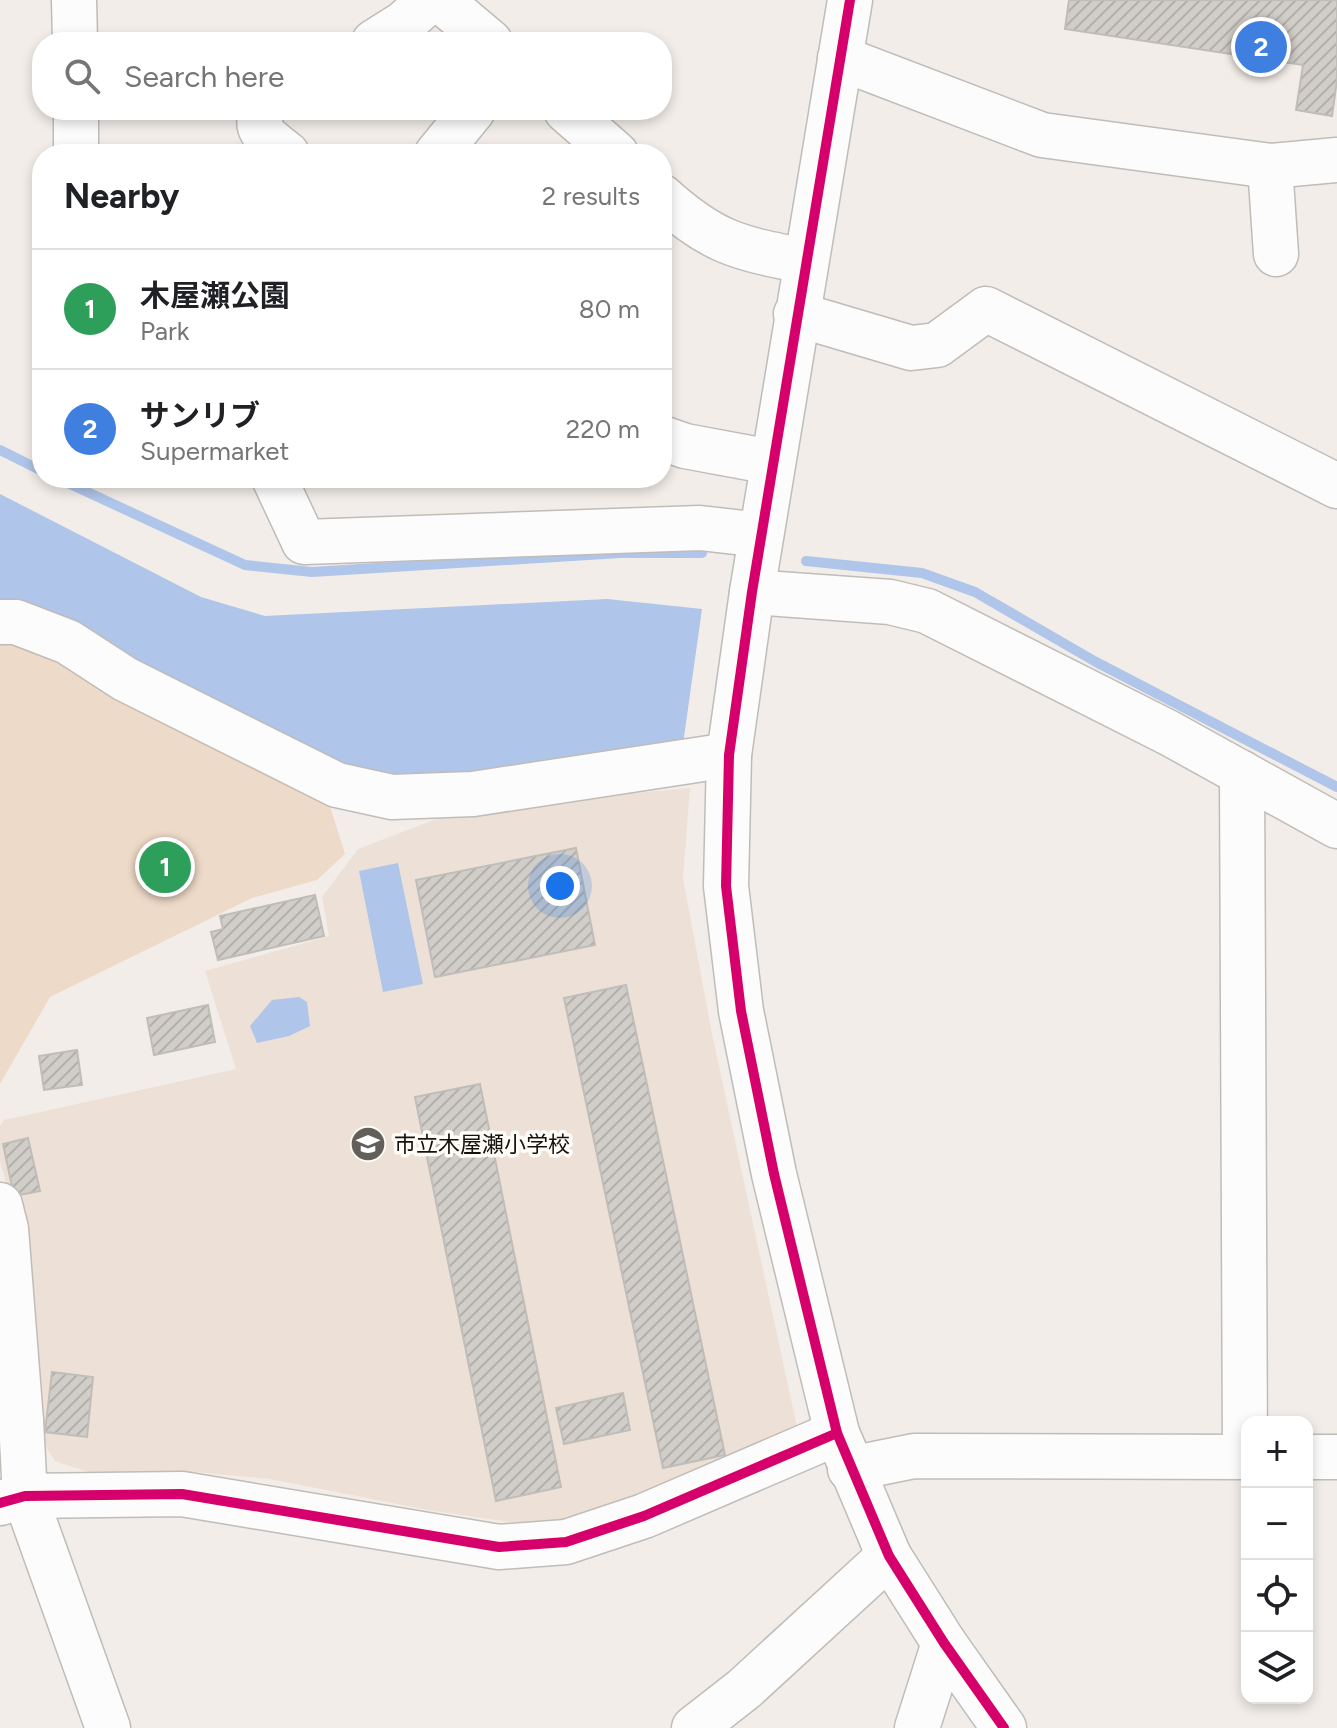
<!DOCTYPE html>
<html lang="en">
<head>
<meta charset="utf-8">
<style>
  body { margin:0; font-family:Figtree,"Noto Sans JP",sans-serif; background:#f6f6f6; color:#202124 }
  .controls { position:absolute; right:24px; bottom:24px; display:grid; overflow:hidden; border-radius:16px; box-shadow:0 4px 12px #0003 }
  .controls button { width:72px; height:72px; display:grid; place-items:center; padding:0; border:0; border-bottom:2px solid #e0e0e0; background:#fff; color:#202124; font:40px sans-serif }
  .you { position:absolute; left:560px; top:886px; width:28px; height:28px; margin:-20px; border:6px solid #fff; border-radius:50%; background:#1a73e8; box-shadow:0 0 0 12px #1a73e833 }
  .badge { display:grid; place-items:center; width:52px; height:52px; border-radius:50%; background:#2563eb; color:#fff; font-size:26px; font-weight:700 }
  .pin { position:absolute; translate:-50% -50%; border:4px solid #fff; box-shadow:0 2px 8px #0006 }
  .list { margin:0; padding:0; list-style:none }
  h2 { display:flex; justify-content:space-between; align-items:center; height:104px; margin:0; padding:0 32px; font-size:34px }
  h2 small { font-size:26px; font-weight:400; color:#757577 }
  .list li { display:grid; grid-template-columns:52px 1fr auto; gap:24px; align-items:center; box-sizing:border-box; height:120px; padding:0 32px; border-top:2px solid #e0e0e0 }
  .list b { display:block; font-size:30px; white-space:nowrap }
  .list p { margin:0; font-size:26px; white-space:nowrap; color:#757577 }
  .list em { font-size:26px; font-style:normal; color:#757577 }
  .icon { flex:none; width:44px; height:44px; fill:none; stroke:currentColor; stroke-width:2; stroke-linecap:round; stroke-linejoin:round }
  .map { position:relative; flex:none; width:1337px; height:1728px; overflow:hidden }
  .search { position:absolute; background:#fff; box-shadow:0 4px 12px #0003; left:32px; top:32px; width:640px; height:88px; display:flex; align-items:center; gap:20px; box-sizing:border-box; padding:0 28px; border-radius:32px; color:#757577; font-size:30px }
  .panel { position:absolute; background:#fff; box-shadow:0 4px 12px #0003; left:32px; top:144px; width:640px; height:344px; border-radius:32px }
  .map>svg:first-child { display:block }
  .built { fill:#ede1d7 }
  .green { fill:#eedac8 }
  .water { fill:#afc5e9 }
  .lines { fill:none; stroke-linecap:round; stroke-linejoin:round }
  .stream { stroke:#afc5e9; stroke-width:10 }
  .building { fill:url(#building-hatch); stroke:#c0bdb9; stroke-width:2 }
  .minor-casing { stroke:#c0bcb8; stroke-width:47 }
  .minor { stroke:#fdfcfc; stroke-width:44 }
  .cycleway-casing { stroke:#fffbf7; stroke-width:15 }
  .cycleway { stroke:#d6006c; stroke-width:10 }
  .labels { text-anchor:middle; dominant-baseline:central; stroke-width:7; stroke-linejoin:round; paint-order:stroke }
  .poi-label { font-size:22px; fill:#14110e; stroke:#fffbf7; text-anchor:start }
</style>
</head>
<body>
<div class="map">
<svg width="1337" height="1728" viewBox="0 0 1337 1728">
  <defs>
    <pattern id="building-hatch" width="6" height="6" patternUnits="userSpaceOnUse" patternTransform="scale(2)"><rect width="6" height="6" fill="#d1cdc9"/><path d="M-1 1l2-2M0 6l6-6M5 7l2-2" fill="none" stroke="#b3afab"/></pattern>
  </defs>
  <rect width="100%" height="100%" fill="#f2ede8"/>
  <path class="built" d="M690 788 683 878 712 1034 797 1427 646 1494 544 1527 428 1510 270 1479 196 1472 92 1473 55 1461 32 1426 19 1226 0 1162V1126L4 1120 236 1069 205 971 329 936 322 897 358 849 465 808Z"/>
  <path class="green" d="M0 638H18L327 797 345 854 317 880 252 898 50 997 0 1084Z"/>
  <g class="water">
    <path d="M0 494 201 597 265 616 607 599 702 609 683 744 411 782 368 777 0 607Z"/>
    <path d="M398 863 423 984 383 992 359 871Z"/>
    <path d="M299 997 307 1002 310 1026 289 1036 257 1043 250 1026 272 1000Z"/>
  </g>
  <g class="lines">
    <g class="stream">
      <path d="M0 450 42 471"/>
      <path d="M57 478 245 565 312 572 620 553H702"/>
      <path d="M806 561 922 573 975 592 1096 662 1337 787"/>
    </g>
  </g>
  <g class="building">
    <path d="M1069 0H1337V80L1332 116 1296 110 1303 65 1065 29Z"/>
    <path d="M576 848 595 945 435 977 416 880Z"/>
    <path d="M315 895 324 936 218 960 211 932 223 929 220 916Z"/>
    <path d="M626 985 725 1455 663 1468 564 998Z"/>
    <path d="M208 1005 215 1042 154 1055 147 1018Z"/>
    <path d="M77 1050 82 1085 44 1090 39 1056Z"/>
    <path d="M480 1084 561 1487 496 1501 415 1097Z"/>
    <path d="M28 1138 40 1191 14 1196 3 1144Z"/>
    <path d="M52 1372 93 1377 87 1437 45 1432Z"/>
    <path d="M623 1393 630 1430 564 1444 556 1408Z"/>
  </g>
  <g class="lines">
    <defs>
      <g id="minor">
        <path d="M74 0 75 42"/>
        <path d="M440 0 490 42"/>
        <path d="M850 0 752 592 729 755 726 886 741 1011 774 1174 837 1433 889 1556 944 1643 1004 1728"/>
        <path d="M374 42 404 23 430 0"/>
        <path d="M840 58 1042 135 1270 166 1337 160"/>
        <path d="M76 110V154"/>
        <path d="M263 110C251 132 272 141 287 154"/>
        <path d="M566 110 616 154"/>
        <path d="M437 154 473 110"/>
        <path d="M1270 166 1276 254"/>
        <path d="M662 197C713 243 738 248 805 261"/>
        <path d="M796 314 911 348 937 345 986 309 1337 486"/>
        <path d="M662 438 685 446 772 462"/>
        <path d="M274 478 304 542 700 528 761 535"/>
        <path d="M752 592 890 602 927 611 1169 733 1337 826"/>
        <path d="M0 622H16L68 642 125 679 337 785 392 797 473 794 729 755"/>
        <path d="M1242 773 1245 1457"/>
        <path d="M0 1205 6 1229 21 1421"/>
        <path d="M0 1409 21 1421 25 1496 108 1728"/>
        <path d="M1307 1457H1337"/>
        <path d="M850 1469 914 1456 1247 1457"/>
        <path d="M0 1503 25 1496 182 1494 499 1547 566 1542 644 1516 837 1433"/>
        <path d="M694 1728 744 1689 889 1556"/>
        <path d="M917 1728 944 1643"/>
      </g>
    </defs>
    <use href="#minor" class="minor-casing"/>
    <use href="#minor" class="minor"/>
    <defs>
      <g id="cycleway">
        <path d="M850 0 752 592 729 755 726 886 741 1011 774 1174 837 1433 889 1556 944 1643 1004 1728"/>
        <path d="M0 1503 25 1496 182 1494 499 1547 566 1542 644 1516 837 1433"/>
      </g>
    </defs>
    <use href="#cycleway" class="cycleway-casing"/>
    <use href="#cycleway" class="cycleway"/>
  </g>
  <defs>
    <symbol id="school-disc" viewBox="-11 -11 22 22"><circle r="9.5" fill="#625e5a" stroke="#fffbf7"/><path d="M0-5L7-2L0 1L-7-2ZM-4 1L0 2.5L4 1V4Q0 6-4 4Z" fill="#fff"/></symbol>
  </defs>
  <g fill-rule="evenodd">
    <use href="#school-disc" x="348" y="1124" width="40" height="40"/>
  </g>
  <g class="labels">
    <g class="poi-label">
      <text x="394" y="1144">市立木屋瀬小学校</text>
    </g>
  </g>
</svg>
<div class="controls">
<button>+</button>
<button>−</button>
<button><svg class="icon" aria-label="locate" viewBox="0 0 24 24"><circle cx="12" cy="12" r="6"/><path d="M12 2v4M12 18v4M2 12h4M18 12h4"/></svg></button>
<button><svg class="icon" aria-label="layers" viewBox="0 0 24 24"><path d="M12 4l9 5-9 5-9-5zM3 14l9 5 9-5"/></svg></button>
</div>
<div class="you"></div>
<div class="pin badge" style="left:165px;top:867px;background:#2e9e5b">1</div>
<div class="pin badge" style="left:1261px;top:47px;background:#3f7fe0">2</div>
<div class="search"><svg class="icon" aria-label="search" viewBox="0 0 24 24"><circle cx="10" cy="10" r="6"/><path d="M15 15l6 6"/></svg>Search here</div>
<section class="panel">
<h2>Nearby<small>2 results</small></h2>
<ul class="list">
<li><span class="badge" style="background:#2e9e5b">1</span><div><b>木屋瀬公園</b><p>Park</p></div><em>80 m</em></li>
<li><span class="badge" style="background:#3f7fe0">2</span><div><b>サンリブ</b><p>Supermarket</p></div><em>220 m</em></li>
</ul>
</section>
</div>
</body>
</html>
